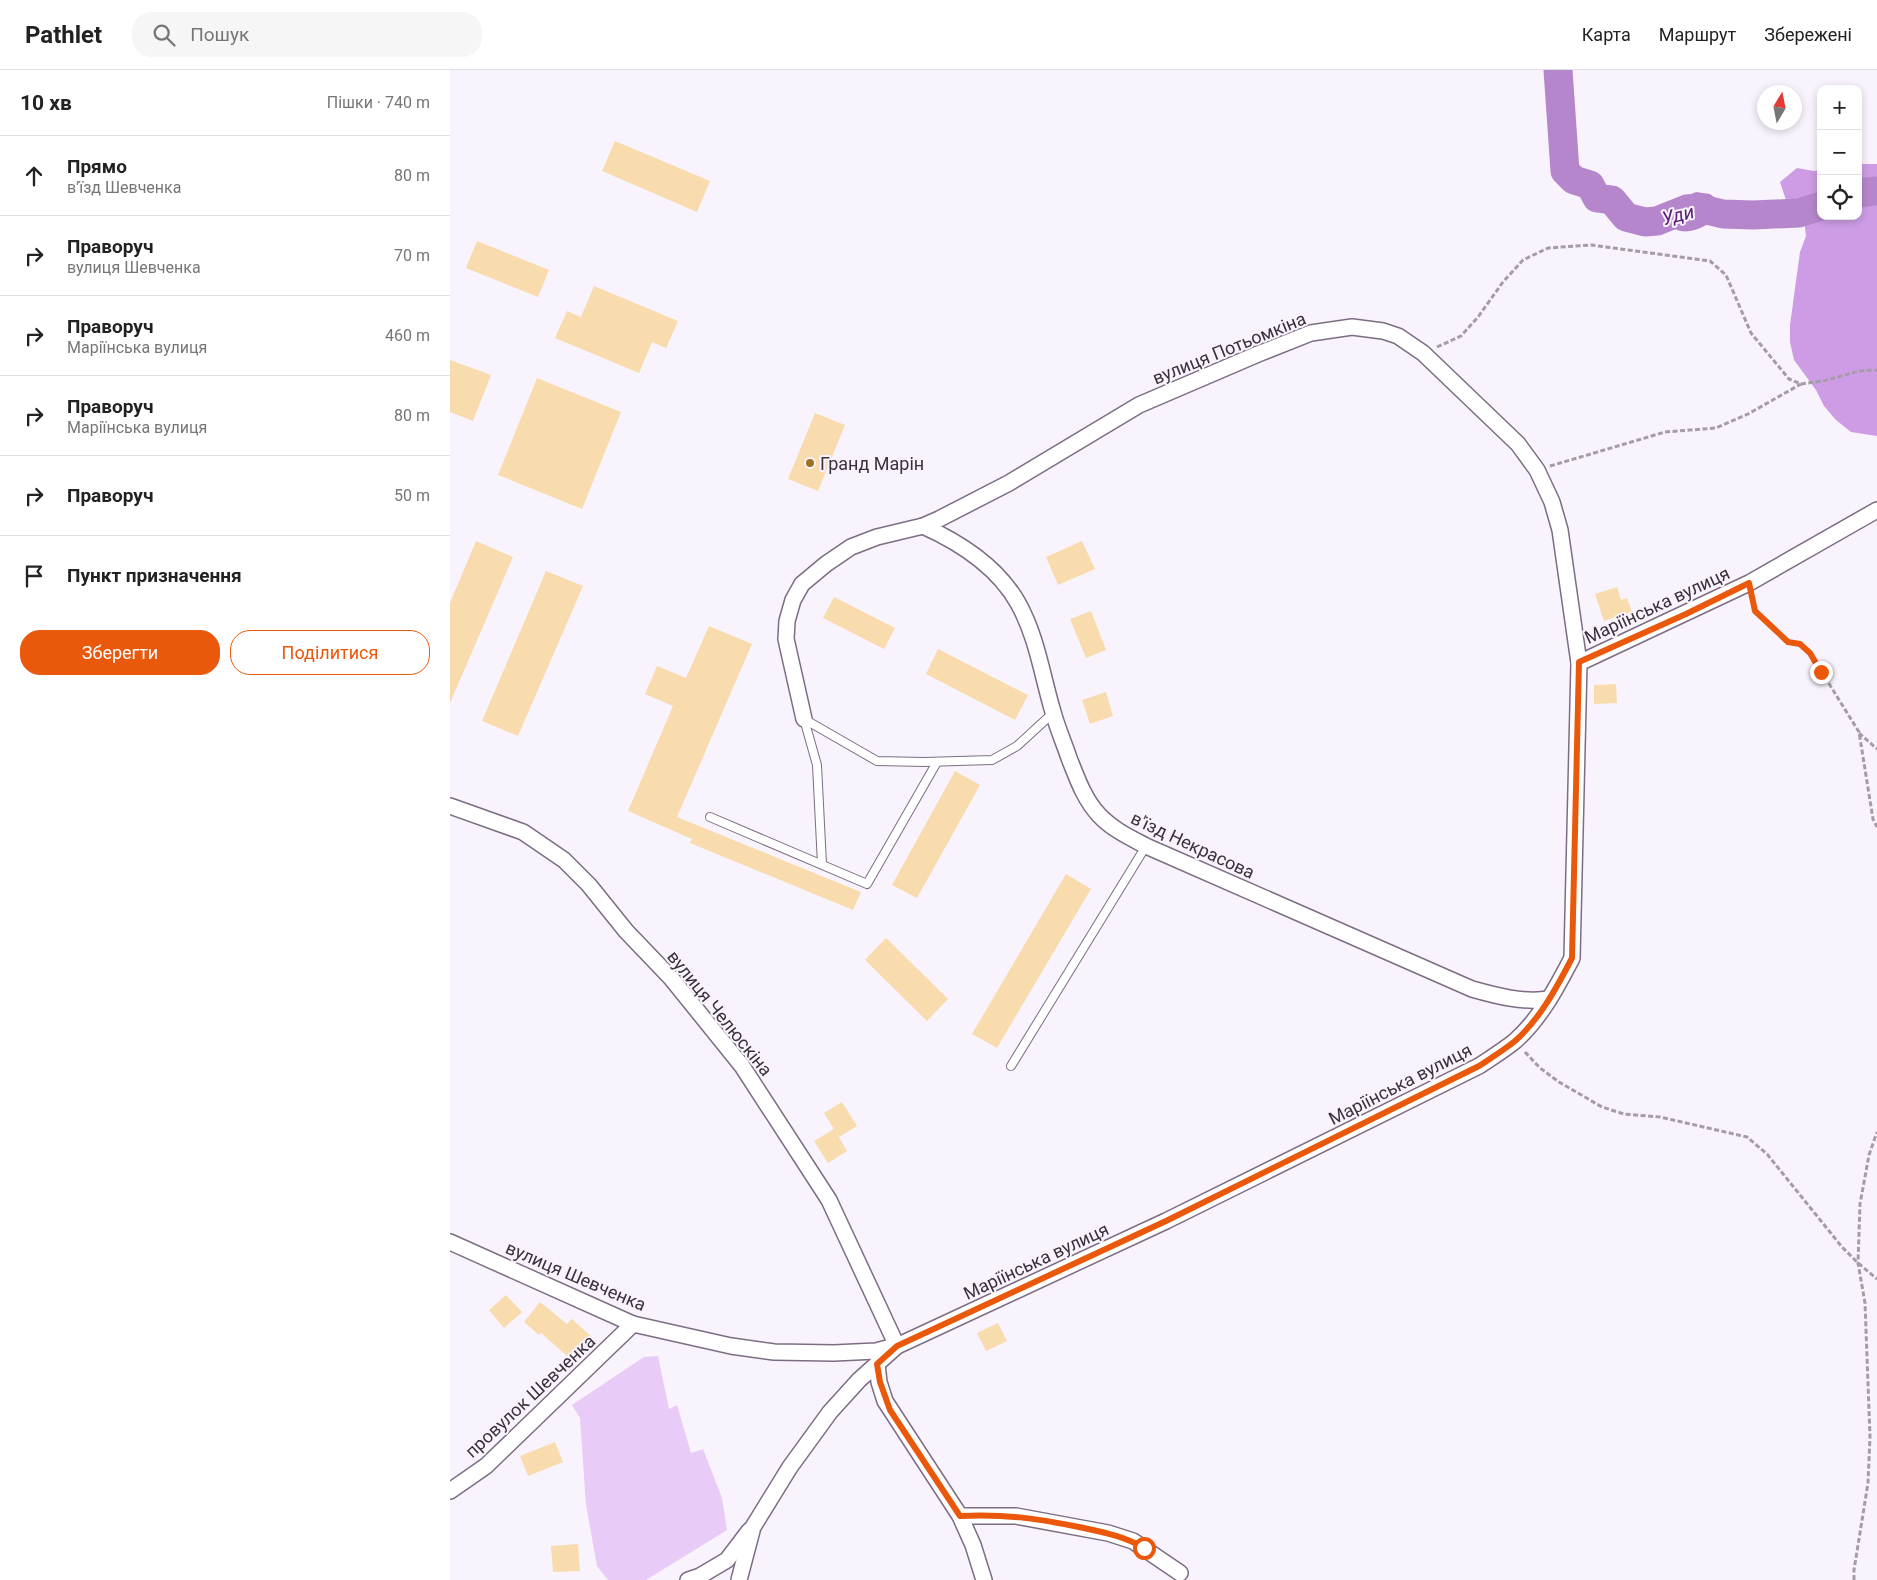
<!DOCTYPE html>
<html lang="uk">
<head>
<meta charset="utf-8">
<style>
  body { margin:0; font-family:Roboto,sans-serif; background:#f6f6f6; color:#222 }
  .controls { position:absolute; right:15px; top:15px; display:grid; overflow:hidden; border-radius:10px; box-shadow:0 2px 8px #0003 }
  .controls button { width:45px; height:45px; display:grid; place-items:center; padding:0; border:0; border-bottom:1px solid #e0e0e0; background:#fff; color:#222; font:25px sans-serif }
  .compass { position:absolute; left:1307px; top:15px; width:45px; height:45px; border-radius:50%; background:#fff; box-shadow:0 2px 8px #0003; rotate:10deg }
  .stop { position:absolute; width:15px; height:15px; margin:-11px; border:4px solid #ea580c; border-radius:50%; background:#fff }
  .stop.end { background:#ea580c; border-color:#fff; box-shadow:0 1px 5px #0008 }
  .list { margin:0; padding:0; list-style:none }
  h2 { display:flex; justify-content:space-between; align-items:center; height:65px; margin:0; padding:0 20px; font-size:21px }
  h2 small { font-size:16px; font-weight:400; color:#767676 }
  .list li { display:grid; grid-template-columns:32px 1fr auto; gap:15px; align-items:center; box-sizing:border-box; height:80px; padding:0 20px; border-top:1px solid #e0e0e0 }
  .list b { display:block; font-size:19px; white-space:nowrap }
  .list p { margin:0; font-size:16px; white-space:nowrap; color:#767676 }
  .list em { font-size:16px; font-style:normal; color:#767676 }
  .actions { display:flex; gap:10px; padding:15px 20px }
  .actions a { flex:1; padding:11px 0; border:1px solid #ea580c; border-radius:20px; text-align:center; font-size:18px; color:#ea580c }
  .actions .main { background:#ea580c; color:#fff }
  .icon { flex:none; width:28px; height:28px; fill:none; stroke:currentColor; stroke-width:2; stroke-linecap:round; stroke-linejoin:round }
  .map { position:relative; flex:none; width:1427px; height:1510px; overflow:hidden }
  header { display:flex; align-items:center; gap:30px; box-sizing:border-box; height:70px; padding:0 25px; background:#fff; border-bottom:1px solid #e0e0e0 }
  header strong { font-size:24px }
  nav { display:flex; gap:28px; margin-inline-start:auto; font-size:18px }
  .search { width:350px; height:45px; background:#f6f6f6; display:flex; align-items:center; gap:12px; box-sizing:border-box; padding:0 18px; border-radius:20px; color:#767676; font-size:19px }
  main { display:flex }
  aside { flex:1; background:#fff }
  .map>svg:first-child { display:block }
  .green { fill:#e8cbf6 }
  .forest { fill:#cd9ce5 }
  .water { fill:#b686cd }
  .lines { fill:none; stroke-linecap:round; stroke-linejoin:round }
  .river { stroke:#b686cd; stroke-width:29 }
  .building { fill:#f9dcae }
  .service-casing { stroke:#7c6d83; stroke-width:10 }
  .minor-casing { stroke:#7c6d83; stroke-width:18 }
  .path { stroke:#a49da7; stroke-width:3; stroke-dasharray:5 2.5; stroke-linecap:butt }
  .service { stroke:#fff; stroke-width:8 }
  .minor { stroke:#fff; stroke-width:15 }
  .route { stroke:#ea580c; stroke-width:6 }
  .poi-dot { fill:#9c7220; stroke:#f9f3fd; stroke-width:2 }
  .labels { text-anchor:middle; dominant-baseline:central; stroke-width:4; stroke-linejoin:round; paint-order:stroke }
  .street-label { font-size:18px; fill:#39323c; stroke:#f9f3fd }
  .poi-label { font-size:18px; fill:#39323c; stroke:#f9f3fd; text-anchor:start }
  .water-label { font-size:19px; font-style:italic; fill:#581b70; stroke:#f9f3fd }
</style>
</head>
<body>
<header>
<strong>Pathlet</strong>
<div class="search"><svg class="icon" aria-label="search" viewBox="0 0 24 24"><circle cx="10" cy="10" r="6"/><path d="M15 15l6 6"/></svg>Пошук</div>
<nav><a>Карта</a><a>Маршрут</a><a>Збережені</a></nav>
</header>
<main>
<aside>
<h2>10 хв<small>Пішки · 740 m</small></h2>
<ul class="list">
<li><svg class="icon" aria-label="ahead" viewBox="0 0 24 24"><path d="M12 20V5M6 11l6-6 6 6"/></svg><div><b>Прямо</b><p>в’їзд Шевченка</p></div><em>80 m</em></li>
<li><svg class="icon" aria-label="right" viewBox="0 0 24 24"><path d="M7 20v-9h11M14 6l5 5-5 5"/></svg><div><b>Праворуч</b><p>вулиця Шевченка</p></div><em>70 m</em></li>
<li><svg class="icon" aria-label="right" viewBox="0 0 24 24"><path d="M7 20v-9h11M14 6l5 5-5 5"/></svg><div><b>Праворуч</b><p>Маріїнська вулиця</p></div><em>460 m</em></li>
<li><svg class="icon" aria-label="right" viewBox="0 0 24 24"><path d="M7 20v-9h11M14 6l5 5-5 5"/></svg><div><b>Праворуч</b><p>Маріїнська вулиця</p></div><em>80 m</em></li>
<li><svg class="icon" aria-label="right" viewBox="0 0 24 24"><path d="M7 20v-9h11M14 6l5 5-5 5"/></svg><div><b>Праворуч</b></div><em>50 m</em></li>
<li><svg class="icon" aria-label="arrive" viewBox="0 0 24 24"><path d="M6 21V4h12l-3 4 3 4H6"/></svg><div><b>Пункт призначення</b></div></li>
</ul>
<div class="actions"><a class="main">Зберегти</a><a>Поділитися</a></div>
</aside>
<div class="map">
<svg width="1427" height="1510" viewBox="0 0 1427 1510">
  <rect width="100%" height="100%" fill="#f9f3fd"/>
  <path class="green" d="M208 1286 219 1339 227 1335 241 1383 253 1379 272 1428 277 1460 196 1510H158L147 1496 136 1435 130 1348 122 1335 194 1287Z"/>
  <path class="forest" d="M1408 94H1427V366L1401 362 1386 350 1374 336 1366 320 1344 290 1340 272V255L1350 182 1356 166 1354 150 1336 130 1330 112 1347 98 1364 101 1371 100V146H1408Z"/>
  <path class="water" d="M1246 122 1260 124 1274 135 1273 144C1258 155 1235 171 1218 154V146L1216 139 1225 131Z"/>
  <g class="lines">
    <g class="river">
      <path d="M1108 0 1115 101 1124 110 1140 115 1147 128 1162 130 1176 147 1195 152 1207 151 1237 139 1248 138 1273 144 1303 145 1349 143 1371 136"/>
      <path d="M1408 123 1427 121"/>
    </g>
  </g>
  <g class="building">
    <path d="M165 71 260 111 247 142 152 101Z"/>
    <path d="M27 171 99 200 88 227 16 198Z"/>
    <path d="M144 216 228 251 216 278 202 272 189 303 105 268 117 241 131 247Z"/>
    <path d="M0 290 41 305 23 351 0 342Z"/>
    <path d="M87 308 171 342 132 439 48 405Z"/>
    <path d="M365 343 395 355 368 421 338 409Z"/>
    <path d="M26 471 63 487 0 633V533Z"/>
    <path d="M632 471 645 499 608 515 596 487Z"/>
    <path d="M96 501 133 516 68 666 32 651Z"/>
    <path d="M1167 517 1171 530 1177 528 1182 542 1154 551 1145 524Z"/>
    <path d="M384 527 445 558 434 579 373 548Z"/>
    <path d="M641 541 656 580 636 588 620 549Z"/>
    <path d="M259 556 302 574 227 747 411 822 403 840 240 773 242 769 178 741 223 636 195 624 207 596 236 608Z"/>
    <path d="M488 579 578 625 565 650 476 604Z"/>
    <path d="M1166 614 1167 633 1144 634V615Z"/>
    <path d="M656 622 663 646 640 654 632 630Z"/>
    <path d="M505 701 530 715 467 828 442 815Z"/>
    <path d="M616 804 641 819 547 978 522 964Z"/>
    <path d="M436 868 498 929 477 951 415 890Z"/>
    <path d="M392 1032 407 1056 389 1067 374 1043Z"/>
    <path d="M384 1059 397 1081 378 1093 364 1071Z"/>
    <path d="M56 1225 72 1242 54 1258 39 1240Z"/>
    <path d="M90 1232 117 1254 122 1249 144 1269 124 1292 91 1263 89 1265 74 1252Z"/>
    <path d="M548 1253 557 1271 536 1281 527 1263Z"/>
    <path d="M105 1372 113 1392 78 1406 70 1386Z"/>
    <path d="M128 1474 130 1501 103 1502 101 1476Z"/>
  </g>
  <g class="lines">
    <defs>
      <g id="service">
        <path d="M354 649 427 691 474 692 542 690 567 676 603 643"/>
        <path d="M354 649 367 695 372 794"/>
        <path d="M260 747 417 814 487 692"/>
        <path d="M561 996 696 776"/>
      </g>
      <g id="minor">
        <path d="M473 456C511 473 547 496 568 533 587 567 592 605 603 642 607 657 614 673 619 688 627 708 634 729 649 745 662 759 679 767 696 776L1022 919C1047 926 1073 933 1099 929"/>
        <path d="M1129 593 1299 513 1427 440"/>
        <path d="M0 736 73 762 114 790 139 815 176 861 221 908 292 996 379 1130 447 1276"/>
        <path d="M0 1172 183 1254 281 1276 324 1282 384 1283 426 1281 445 1276"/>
        <path d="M427 1294 429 1312 435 1331 510 1446 523 1475 534 1510"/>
        <path d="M0 1421 36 1396 183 1254"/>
        <path d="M510 1446H566L658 1463 683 1471 730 1503"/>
        <path d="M238 1510 250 1506 277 1490 299 1461"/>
        <path d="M289 1510 303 1457 340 1397 380 1342 409 1310 447 1276 716 1151 1029 996C1041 988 1054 980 1065 971 1090 949 1107 917 1122 888L1129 593 1110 460 1102 432 1087 400 1068 374 973 283 948 266 933 261 902 257 861 263 808 284 689 335 559 413 489 449 473 456 427 467 401 477 376 494 352 514 343 530 337 551 336 569 354 649"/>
      </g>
    </defs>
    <use href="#service" class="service-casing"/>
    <use href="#minor" class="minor-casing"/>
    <g class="path">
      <path d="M987 277 1011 266 1028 247 1053 212 1073 190 1098 178 1141 175 1260 191 1276 205 1301 263 1339 309 1351 314 1373 311 1409 301 1427 300"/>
      <path d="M1100 396 1215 362 1266 358 1298 344 1351 314"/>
      <path d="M1302 528 1305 541 1323 559 1338 572 1350 574 1360 583 1409 662 1423 749 1427 757"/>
      <path d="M1409 663 1427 679"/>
      <path d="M1075 982 1090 998 1109 1012 1152 1037 1174 1044 1210 1047 1297 1067 1317 1084 1392 1177 1408 1193 1427 1209"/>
      <path d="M1404 1510V1500L1418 1413 1420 1367 1415 1233 1408 1193 1410 1134 1419 1085 1427 1062"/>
    </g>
    <use href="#service" class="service"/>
    <use href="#minor" class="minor"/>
  </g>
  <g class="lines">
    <path class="route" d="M694 1478C674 1466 652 1462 629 1457 585 1448 555 1444 510 1446L440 1340 430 1312 427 1294 447 1276 716 1151 1029 996C1041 988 1054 980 1065 971 1090 949 1107 917 1122 888L1129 592 1236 544 1299 513 1305 541 1338 572 1350 574 1360 583 1371 602"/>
  </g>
  <circle class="poi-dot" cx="360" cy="393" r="5"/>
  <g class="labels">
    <g class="street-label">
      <text transform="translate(779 278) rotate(-22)">вулиця Потьомкіна</text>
      <text transform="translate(1207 535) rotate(-25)">Маріїнська вулиця</text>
      <text transform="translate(743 775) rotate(25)">в'їзд Некрасова</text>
      <text transform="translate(270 943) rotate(51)">вулиця Челюскіна</text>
      <text transform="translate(950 1014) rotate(-27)">Маріїнська вулиця</text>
      <text transform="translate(586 1191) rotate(-25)">Маріїнська вулиця</text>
      <text transform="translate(126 1206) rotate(23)">вулиця Шевченка</text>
      <text transform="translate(80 1326) rotate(-43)">провулок Шевченка</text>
    </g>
    <g class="poi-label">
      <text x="370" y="393">Гранд Марін</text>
    </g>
    <g class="water-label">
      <text transform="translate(1228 145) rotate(-14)">Уди</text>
    </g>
  </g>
</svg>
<div class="controls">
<button>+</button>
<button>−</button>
<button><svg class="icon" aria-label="locate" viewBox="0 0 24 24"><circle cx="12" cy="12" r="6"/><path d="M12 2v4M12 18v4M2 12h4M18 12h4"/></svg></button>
</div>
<svg class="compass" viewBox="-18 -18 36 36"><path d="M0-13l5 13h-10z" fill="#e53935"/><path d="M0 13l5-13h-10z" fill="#767676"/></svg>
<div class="stop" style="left:694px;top:1478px"></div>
<div class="stop end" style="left:1371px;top:602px"></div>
</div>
</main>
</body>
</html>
